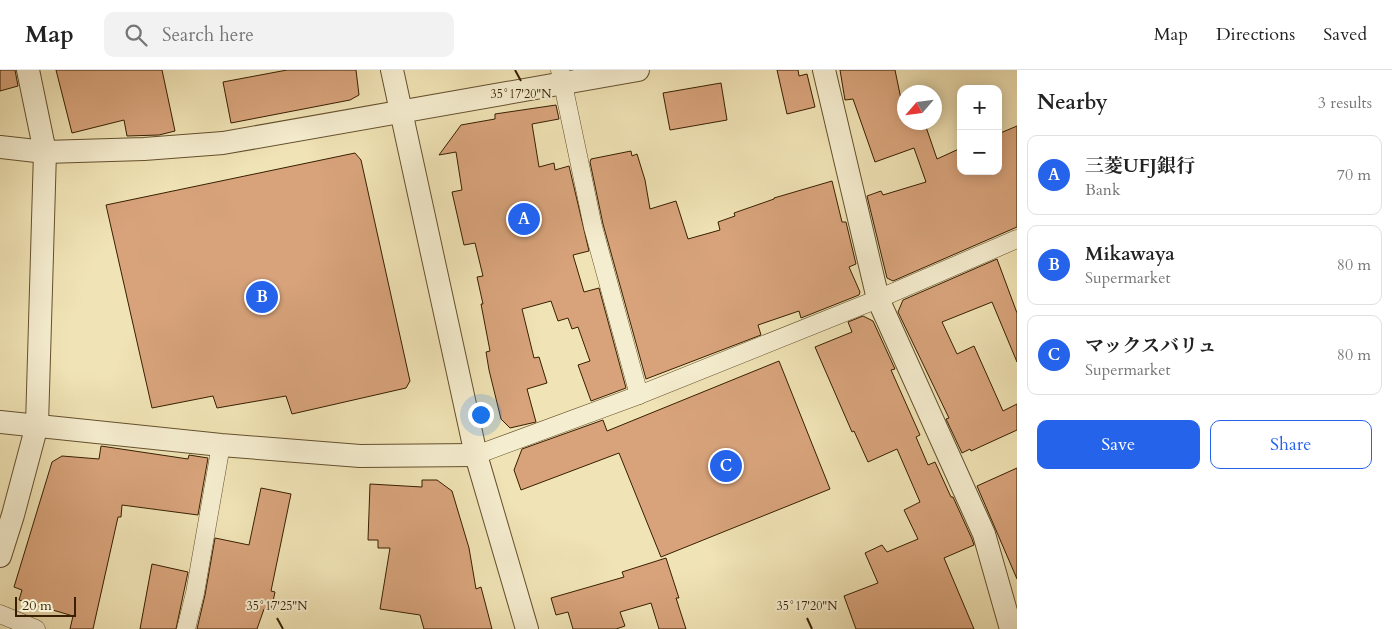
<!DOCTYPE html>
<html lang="en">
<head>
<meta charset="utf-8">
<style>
  body { margin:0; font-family:Cardo,"Noto Serif JP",serif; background:#f2f2f2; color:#222 }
  .controls { position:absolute; right:15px; top:15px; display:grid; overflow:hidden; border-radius:10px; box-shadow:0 2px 12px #0003 }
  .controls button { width:45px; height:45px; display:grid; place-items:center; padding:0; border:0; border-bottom:1px solid #e0e0e0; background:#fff; color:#222; font:25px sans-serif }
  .compass { position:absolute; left:897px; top:15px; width:45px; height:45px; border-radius:50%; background:#fff; box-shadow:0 2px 12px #0003; rotate:242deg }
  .scale { position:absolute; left:15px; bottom:12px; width:61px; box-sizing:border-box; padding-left:5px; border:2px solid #371f00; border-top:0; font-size:14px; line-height:18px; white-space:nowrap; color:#371f00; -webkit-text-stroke:4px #f5edcf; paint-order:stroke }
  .you { position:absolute; left:480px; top:344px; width:18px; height:18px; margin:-12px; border:4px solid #fff; border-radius:50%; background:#1a73e8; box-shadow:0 0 0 8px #1a73e833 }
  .badge { display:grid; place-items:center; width:32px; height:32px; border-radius:50%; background:#2563eb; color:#fff; font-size:16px; font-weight:700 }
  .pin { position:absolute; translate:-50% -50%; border:2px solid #fff; box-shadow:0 1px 5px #0006 }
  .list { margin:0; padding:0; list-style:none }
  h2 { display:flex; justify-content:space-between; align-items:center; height:65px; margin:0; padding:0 20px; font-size:21px }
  h2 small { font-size:16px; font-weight:400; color:#767676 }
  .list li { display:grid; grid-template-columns:32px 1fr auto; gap:15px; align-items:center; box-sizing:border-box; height:80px; margin:0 10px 10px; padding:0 10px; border:1px solid #e0e0e0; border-radius:10px }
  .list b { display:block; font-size:19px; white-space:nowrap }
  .list p { margin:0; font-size:16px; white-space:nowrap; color:#767676 }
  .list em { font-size:16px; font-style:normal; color:#767676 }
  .actions { display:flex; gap:10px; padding:15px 20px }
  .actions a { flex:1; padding:11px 0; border:1px solid #2563eb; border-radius:10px; text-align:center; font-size:18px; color:#2563eb }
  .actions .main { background:#2563eb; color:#fff }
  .icon { flex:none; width:28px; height:28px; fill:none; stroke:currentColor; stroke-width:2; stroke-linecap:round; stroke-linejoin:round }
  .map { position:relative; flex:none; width:1017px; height:559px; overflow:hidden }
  header { display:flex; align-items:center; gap:30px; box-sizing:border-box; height:70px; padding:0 25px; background:#fff; border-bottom:1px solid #e0e0e0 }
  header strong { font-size:24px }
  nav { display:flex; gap:28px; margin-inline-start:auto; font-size:18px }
  .search { width:350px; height:45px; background:#f2f2f2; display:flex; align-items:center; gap:12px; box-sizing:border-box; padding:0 18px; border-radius:10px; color:#767676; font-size:19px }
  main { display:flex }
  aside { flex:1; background:#fff }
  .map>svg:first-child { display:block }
  .building { fill:#d8a37b; stroke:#371f00 }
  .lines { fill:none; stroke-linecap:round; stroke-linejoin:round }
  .minor-casing { stroke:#65502d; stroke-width:19 }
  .tertiary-casing { stroke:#65502d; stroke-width:24 }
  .minor { stroke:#f5edcf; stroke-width:18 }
  .tertiary { stroke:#f5edcf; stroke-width:22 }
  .ticks { fill:none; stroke:#371f00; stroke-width:2 }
  .ticks-label { font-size:12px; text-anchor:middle; fill:#371f00; stroke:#f5edcf; stroke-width:4; stroke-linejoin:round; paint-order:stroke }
</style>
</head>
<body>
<header>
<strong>Map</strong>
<div class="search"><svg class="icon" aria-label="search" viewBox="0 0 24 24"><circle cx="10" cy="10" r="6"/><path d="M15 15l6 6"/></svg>Search here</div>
<nav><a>Map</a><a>Directions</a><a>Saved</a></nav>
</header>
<main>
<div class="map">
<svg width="1017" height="559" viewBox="0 0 1017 559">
  <rect width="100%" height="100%" fill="#f0e3b5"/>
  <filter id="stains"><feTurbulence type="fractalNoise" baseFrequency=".004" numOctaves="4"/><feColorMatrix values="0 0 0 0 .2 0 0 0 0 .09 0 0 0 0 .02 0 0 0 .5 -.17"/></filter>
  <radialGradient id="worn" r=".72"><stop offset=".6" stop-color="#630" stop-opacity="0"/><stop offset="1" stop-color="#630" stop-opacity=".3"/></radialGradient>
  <g class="building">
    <path d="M0 0H15L18 16 0 21Z"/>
    <path d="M56 0H162L175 61 159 65 127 66 124 50 72 63Z"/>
    <path d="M287 0H356L359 25 350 30 231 53 223 12Z"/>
    <path d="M777 0H798L799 6 807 4 815 37 787 44Z"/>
    <path d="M840 0H895L901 29 904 28V52H927L925 54 937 89 961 78V101H998V64L1017 56V157L893 211 887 208 867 126 881 121 883 125 926 112 914 78 875 92 853 29 845 30Z"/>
    <path d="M721 13 727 50 670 60 663 23Z"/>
    <path d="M556 35 559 49 532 54 539 97 554 93 555 100 569 96 589 181 573 185 584 222 599 218 626 318 591 331 578 295 590 291 578 257 572 259 568 248 558 251 551 231 522 239 534 288 539 287 547 313 527 319 536 352 510 358 501 349 489 300 486 282 490 281 481 234H483L477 207 483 206 475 173 464 175 452 122 462 120 456 82 439 85 461 55 495 49V44Z"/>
    <path d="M631 81 632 86 637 84 645 110 650 139 676 131 688 169 720 160 718 152 735 146 734 143 774 129V128L832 111 842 152H846L856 194 849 197 860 222 859 225 801 248 799 241 758 255 761 265 646 309 603 154 590 92 591 89Z"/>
    <path d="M355 83 361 90 410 311 406 318 292 344 286 326 217 338 213 326 152 338 106 135Z"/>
    <path d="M997 189 1017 243V292L992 232 942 252 957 284 974 276 1003 341 1017 334V360L971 381 970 379 962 383 946 349 949 348 898 242 903 230Z"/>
    <path d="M863 246 873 251 895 299 891 300 920 365 916 367 928 395 935 392 951 427H953L972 469 974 475 944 488 974 559H856L844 526 878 513 865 483 882 475 887 482 918 469 904 440 920 432 897 379 868 392 854 361 852 362 815 277 852 262 848 252Z"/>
    <path d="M779 291 830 419 661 487 619 383 521 420 514 400 522 379 603 350 607 361Z"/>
    <path d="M101 376 188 389 189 385 208 388 198 445 122 435 121 447H118L93 559H70L73 546 19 530 22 520 14 517 52 392 62 386 99 389Z"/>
    <path d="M1017 398V509L977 416Z"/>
    <path d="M422 410H437L452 421 469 478 476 519 481 517 492 559H424L420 545 380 539 390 478H378V470H368L370 414 422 417Z"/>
    <path d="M261 418 291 424 271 521 275 522 271 541 264 539 257 559H197L205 525 215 468 249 475Z"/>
    <path d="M666 488 679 528H676L686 559H659L651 533 620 542 625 556 616 559H573L568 542 556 545 551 528 624 507 622 502Z"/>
    <path d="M152 494 188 502 176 559H140Z"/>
  </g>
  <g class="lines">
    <defs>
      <g id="minor">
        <path d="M560 0 593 157 639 325"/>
        <path d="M476 385 639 325 878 229 1017 169"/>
        <path d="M0 544 36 559"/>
        <path d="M186 559 195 523 221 375"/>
      </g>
      <g id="tertiary">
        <path d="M392 0 476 385 527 559"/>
        <path d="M824 0 878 229 984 464 1011 559"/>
        <path d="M0 77 45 82 144 79 223 73 638 0"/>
        <path d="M0 352 221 375 360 386 476 385"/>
        <path d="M0 486 13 445 37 355 45 82 28 0"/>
      </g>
    </defs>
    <use href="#minor" class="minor-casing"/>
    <use href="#tertiary" class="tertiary-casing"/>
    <use href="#minor" class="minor"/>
    <use href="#tertiary" class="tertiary"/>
  </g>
  <path class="ticks" d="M515 0 521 11M277 548 283 559M807 548 812 559"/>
  <g class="ticks-label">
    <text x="521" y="28">35°17'20"N</text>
    <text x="277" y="540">35°17'25"N</text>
    <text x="807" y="540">35°17'20"N</text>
  </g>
  <rect width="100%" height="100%" filter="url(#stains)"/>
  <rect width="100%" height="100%" fill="url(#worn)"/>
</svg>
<div class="controls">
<button>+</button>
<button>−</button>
</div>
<svg class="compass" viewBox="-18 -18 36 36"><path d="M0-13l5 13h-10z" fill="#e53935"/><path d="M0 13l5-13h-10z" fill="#767676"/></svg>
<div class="scale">20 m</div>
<div class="you"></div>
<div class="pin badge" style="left:524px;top:149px">A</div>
<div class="pin badge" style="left:262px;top:227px">B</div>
<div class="pin badge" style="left:726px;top:396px">C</div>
</div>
<aside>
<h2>Nearby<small>3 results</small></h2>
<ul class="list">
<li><span class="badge">A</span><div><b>三菱UFJ銀行</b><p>Bank</p></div><em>70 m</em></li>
<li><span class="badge">B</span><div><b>Mikawaya</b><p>Supermarket</p></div><em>80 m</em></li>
<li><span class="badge">C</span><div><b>マックスバリュ</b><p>Supermarket</p></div><em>80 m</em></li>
</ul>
<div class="actions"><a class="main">Save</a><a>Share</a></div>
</aside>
</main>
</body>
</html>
